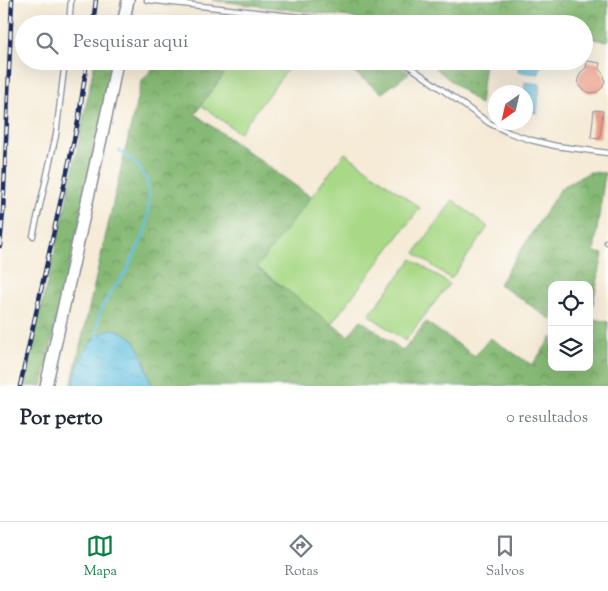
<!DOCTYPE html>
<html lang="pt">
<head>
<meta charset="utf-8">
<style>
  body { margin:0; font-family:"Sorts Mill Goudy",serif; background:#f6f6f7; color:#1f2937 }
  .controls { position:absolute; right:15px; bottom:15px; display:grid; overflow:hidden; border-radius:10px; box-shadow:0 5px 20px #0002 }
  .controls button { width:45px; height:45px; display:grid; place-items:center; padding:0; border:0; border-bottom:1px solid #e0e1e3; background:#fff; color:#1f2937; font:25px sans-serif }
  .compass { position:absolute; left:488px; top:85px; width:45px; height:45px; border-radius:50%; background:#fff; box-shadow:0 5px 20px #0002; rotate:214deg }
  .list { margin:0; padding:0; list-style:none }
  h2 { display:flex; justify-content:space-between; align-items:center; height:65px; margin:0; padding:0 20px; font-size:21px }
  h2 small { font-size:16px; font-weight:400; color:#747a83 }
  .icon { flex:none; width:28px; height:28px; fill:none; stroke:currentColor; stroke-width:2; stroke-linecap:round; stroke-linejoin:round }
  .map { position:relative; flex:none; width:608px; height:386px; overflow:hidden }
  .search { position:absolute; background:#fff; box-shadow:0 5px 20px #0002; left:15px; right:15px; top:15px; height:55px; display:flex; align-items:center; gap:12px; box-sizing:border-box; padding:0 18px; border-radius:28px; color:#747a83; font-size:19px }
  .sheet { height:135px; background:#fff }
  nav { display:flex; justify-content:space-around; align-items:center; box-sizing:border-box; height:70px; border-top:1px solid #e0e1e3; background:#fff; font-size:14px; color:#747a83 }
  nav a { display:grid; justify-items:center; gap:2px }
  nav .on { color:#0b8043 }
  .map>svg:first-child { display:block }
  .forest { fill:url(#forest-crowns); stroke:#507469 }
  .garden { fill:#a9d987; stroke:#628472 }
  .water { fill:url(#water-ripples); stroke:#3f78a0 }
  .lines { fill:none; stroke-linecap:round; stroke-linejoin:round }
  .stream { stroke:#63c1e1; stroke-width:2.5 }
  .building { fill:#ed9d87 }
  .service-casing { stroke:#888d9a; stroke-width:7 }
  .tertiary-casing { stroke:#888d9a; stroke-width:14 }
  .service { stroke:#fff; stroke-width:4.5 }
  .tertiary { stroke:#fff; stroke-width:11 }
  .rail-casing { stroke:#1b2f5e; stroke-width:4.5 }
  .rail { stroke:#fdfcf7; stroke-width:2.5; stroke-dasharray:8; stroke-linecap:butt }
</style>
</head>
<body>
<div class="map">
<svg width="608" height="386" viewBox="0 0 608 386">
  <defs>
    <pattern id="forest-crowns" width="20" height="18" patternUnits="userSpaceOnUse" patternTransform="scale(1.25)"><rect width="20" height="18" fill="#86b974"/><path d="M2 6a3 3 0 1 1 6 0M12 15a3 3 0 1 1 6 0" fill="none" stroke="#6d9762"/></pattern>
    <pattern id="water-ripples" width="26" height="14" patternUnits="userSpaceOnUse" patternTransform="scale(1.25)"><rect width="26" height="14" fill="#63c1e1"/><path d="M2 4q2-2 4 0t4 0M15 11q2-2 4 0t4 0" fill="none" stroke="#519dba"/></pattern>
  </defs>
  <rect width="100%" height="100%" fill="#fdfcf7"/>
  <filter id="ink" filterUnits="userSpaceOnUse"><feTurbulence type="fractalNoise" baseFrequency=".02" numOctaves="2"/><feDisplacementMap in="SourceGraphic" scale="10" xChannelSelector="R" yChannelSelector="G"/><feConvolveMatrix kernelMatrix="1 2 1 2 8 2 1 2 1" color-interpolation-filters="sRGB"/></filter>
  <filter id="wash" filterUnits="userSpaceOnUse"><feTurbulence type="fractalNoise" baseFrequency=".0096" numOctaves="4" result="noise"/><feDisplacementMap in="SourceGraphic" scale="20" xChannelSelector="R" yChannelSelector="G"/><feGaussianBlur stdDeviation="1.12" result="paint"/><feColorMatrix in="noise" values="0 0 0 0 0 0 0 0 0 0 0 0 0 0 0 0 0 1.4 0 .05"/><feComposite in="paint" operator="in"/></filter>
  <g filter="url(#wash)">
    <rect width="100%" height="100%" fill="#f5ebd7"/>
    <g class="forest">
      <path d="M212 0H608V41L584 38V24H373L349 17Z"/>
      <path d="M95 61H116L42 386H22L63 218Z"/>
      <path d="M159 61H186L224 74 195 114 311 197 257 268 348 336 361 320 403 351 426 322 475 356 490 338 532 365 552 337V367H589V285H552V320L499 284 561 188 590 172 605 173 594 252 603 254 590 318 608 322V386H152L143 356 134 340 102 333C86 346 76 366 74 386H71L141 82Z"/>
      <path d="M339 61H394L409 73 382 93Z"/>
      <path d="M427 61H485L480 105Z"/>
    </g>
    <g class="garden">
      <path d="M234 61H284L290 66 239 133 201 105Z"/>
      <path d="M345 153 420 208 331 324 257 267Z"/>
      <path d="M453 200 488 227 451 279 415 253Z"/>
      <path d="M412 259 449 284 405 341 369 315Z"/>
    </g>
    <g class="water">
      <path d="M519 61H541L539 74 518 72Z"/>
      <path d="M525 82 540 84 537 113 526 111V92H524Z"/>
      <path d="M110 329C141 331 144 364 152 386H74C75 370 82 352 93 340 98 335 104 332 110 329Z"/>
    </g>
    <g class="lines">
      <path class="stream" d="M98 340 97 329 99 314 110 293 126 272 146 230 149 200 147 180 137 165 119 150"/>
    </g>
    <g id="blocks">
      <g class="building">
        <path d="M587 61 600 63 599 69 604 75 605 81 602 88 597 92 590 93 583 90 579 86 578 79 581 72 586 68Z"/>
        <path d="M594 110 603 111 600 139 591 138Z"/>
      </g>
    </g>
  </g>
  <g filter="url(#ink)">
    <use href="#blocks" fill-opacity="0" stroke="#888d9a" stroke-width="1"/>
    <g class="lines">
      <defs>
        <g id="service">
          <path d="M147 0 327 20 342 24"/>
          <path d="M69 24 71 0"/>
          <path d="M402 61 489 123 510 133 531 140 556 146 608 153"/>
          <path d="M33 236 56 135 65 61"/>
          <path d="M607 242H608"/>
        </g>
        <g id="tertiary">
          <path d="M123 24 128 0"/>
          <path d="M46 386 111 94 117 61"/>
        </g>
      </defs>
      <use href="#service" class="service-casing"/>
      <use href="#tertiary" class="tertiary-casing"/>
      <use href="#service" class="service"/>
      <use href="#tertiary" class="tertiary"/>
      <defs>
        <g id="rail">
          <path d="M93 24 96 0"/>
          <path d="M0 246 3 212 12 0"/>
          <path d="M20 386 79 117 87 61"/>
        </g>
      </defs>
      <use href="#rail" class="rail-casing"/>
      <use href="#rail" class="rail"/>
    </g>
  </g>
</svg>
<div class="controls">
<button><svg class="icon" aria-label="locate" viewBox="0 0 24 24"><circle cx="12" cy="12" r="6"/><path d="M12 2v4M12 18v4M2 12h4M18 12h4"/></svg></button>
<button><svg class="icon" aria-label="layers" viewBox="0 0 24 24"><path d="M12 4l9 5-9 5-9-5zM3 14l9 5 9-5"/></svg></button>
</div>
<svg class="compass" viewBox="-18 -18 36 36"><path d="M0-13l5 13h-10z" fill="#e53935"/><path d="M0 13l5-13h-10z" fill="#747a83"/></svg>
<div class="search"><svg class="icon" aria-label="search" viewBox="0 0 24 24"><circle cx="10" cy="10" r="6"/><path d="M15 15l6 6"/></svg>Pesquisar aqui</div>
</div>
<section class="sheet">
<h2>Por perto<small>0 resultados</small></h2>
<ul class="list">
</ul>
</section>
<nav>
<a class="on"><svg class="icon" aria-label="map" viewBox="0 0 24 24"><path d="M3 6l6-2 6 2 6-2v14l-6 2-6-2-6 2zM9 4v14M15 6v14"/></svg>Mapa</a>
<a><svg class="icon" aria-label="directions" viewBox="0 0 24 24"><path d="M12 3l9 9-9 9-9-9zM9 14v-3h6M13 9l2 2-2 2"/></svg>Rotas</a>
<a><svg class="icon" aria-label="saved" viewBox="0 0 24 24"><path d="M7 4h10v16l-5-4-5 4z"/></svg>Salvos</a>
</nav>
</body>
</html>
